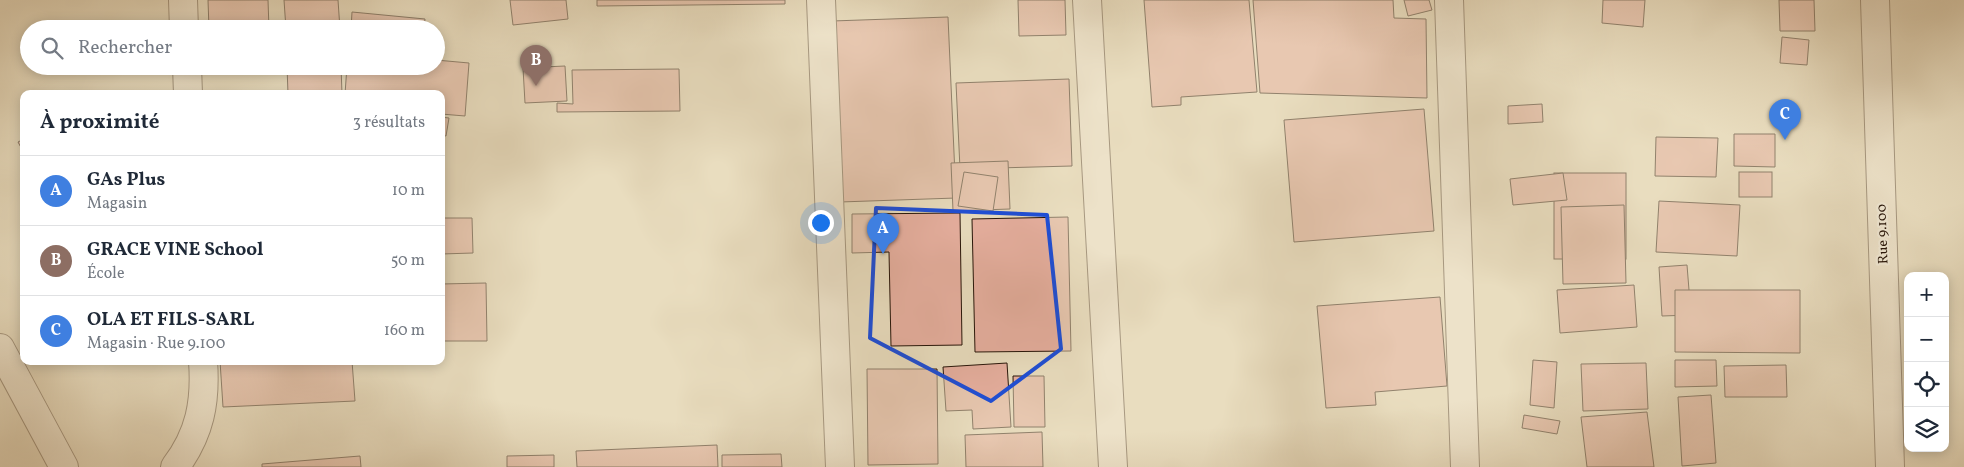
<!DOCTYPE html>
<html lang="fr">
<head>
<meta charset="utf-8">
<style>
  body { margin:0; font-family:Vollkorn,serif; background:#f2f2f3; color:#1f2937 }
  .controls { position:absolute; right:15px; bottom:15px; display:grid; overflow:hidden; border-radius:10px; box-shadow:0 2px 12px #0003 }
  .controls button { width:45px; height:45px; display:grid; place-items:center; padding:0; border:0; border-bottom:1px solid #e0e1e3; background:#fff; color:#1f2937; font:25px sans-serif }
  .you { position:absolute; left:820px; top:222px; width:18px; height:18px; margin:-12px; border:4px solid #fff; border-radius:50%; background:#1a73e8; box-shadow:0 0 0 8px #1a73e833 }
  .badge { display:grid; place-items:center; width:32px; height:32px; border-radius:50%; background:#8f2418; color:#fff; font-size:16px; font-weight:700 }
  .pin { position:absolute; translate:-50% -41px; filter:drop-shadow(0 1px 2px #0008) }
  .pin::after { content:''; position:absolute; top:26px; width:18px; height:15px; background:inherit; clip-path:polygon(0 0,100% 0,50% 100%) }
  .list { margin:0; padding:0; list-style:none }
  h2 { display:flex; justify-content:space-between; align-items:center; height:65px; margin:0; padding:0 20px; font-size:21px }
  h2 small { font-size:16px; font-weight:400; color:#747a83 }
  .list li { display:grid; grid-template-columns:32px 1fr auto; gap:15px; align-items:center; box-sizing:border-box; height:70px; padding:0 20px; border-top:1px solid #e0e1e3 }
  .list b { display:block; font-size:19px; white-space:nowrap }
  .list p { margin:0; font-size:16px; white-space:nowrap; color:#747a83 }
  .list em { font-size:16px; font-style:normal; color:#747a83 }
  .icon { flex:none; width:28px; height:28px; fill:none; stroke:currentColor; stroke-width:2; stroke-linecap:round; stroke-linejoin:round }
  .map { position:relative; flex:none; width:1964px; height:467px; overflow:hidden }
  .search { position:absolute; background:#fff; box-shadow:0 2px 12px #0003; left:20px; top:20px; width:425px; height:55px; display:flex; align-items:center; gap:12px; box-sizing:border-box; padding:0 18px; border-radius:28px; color:#747a83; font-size:19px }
  .panel { position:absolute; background:#fff; box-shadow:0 2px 12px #0003; left:20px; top:90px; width:425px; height:275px; border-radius:10px }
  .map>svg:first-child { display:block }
  .building { fill:#e6af9f; stroke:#271509 }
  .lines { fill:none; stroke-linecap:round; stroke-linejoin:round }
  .minor-casing { stroke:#584736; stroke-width:30 }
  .tertiary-casing { stroke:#584736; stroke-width:30 }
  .minor { stroke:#f1e9d5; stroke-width:28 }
  .tertiary { stroke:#f1e9d5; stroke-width:28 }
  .marked { fill:none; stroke:#1d4ed8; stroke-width:4; stroke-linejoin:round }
  .labels { text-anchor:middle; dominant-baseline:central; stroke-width:4.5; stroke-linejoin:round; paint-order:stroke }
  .street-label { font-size:14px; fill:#271509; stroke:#f1e9d5 }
</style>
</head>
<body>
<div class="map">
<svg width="1964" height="467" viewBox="0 0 1964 467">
  <rect width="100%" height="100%" fill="#e9ddbf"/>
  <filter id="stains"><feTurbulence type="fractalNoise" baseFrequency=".004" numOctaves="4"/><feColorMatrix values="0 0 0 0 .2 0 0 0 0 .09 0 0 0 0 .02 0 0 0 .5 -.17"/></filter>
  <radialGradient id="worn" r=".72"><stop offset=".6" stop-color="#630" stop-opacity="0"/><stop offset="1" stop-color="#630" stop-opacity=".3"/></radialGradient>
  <g class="building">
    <path d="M208 0H268L269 29H209Z"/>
    <path d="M284 0H338L340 29H286Z"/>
    <path d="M510 0H566L568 19 513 25Z"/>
    <path d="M597 0H785V4L597 6Z"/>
    <path d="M1018 0H1065L1066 35 1019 36Z"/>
    <path d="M1144 0H1249L1257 92 1181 97V105L1152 107Z"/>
    <path d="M1253 0H1393L1394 18 1426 19 1427 98 1260 93Z"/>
    <path d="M1404 0H1429L1432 10 1408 16Z"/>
    <path d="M1603 0H1645L1643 27 1602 23Z"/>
    <path d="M1779 0H1814L1815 31H1780Z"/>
    <path d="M352 12 425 19 424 29H351Z"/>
    <path d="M948 17 956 198 840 202 832 21Z"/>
    <path d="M1782 37 1809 40 1807 65 1780 63Z"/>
    <path d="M436 60 469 63 465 116 441 114V94H345L347 66H436Z"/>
    <path d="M287 66H341L342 94H288Z"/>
    <path d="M565 66 567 101 525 103 523 68Z"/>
    <path d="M679 69 680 111 557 112V103L573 104 572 70Z"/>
    <path d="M1069 79 1072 166 960 169 956 83Z"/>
    <path d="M1542 104 1543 122 1508 124V106Z"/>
    <path d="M1424 109 1434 231 1294 242 1284 120Z"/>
    <path d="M441 117 449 118 446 136 441 135Z"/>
    <path d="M1734 134H1775V167L1734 166Z"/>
    <path d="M1656 137 1718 138 1716 177 1655 176Z"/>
    <path d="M24 139V153L18 142Z"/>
    <path d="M1008 161 1010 209 953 211 951 163Z"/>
    <path d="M964 172 998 177 993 211 958 206Z"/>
    <rect x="1739" y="172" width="33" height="25"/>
    <rect x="1554" y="173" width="72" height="86"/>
    <path d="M1563 173 1567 200 1513 205 1510 179Z"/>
    <path d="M1659 201 1740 205 1737 256 1656 252Z"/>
    <path d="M1624 205 1626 283 1563 284 1561 207Z"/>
    <path d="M960 213 962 345 891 346 889 252 852 253V214Z"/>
    <path d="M1068 217 1071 351 975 352 972 219Z"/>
    <path d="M441 218H472L473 253 441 254Z"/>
    <path d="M1687 265 1691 315 1662 316 1659 267Z"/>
    <path d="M486 283 487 341H441V284Z"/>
    <path d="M1634 285 1637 327 1560 333 1557 290Z"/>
    <path d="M1675 290H1800V353L1675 352Z"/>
    <path d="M1440 297 1447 386 1375 392 1376 405 1326 408 1317 306Z"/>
    <path d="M1533 360 1557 362 1554 408 1530 405Z"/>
    <path d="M1675 360H1716L1717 386 1675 387Z"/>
    <path d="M220 361H352L355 401 223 407Z"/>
    <path d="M1007 363 1011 427 973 429 972 410 946 411 943 367Z"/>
    <path d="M1646 363 1648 409 1583 411 1581 364Z"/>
    <path d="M1786 365 1787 397H1725L1724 366Z"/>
    <path d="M867 369H937L938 464 868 465Z"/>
    <path d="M1013 376H1044L1045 427H1014Z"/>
    <path d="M1711 395 1716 463 1682 466 1678 397Z"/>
    <path d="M1647 412 1654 467H1587L1581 417Z"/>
    <path d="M1524 415 1560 421 1557 434 1522 428Z"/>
    <path d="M1042 432 1043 467H966L965 435Z"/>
    <path d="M717 445 718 467H577L576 451Z"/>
    <path d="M781 454 782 467H722V455Z"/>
    <path d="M554 455V467H507V456Z"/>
    <path d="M360 456 361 467H262V464Z"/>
  </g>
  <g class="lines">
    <defs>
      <g id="minor">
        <path d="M183 0 184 29"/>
        <path d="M821 0 840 467"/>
        <path d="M1087 0 1113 467"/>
        <path d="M1449 0 1465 467"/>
        <path d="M187 66 188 94"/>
        <path d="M175 467C200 434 206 402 203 361"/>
      </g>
      <g id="tertiary">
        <path d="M1875 0 1890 467"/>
        <path d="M0 348 64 467"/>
      </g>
    </defs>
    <use href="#minor" class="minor-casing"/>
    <use href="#tertiary" class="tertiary-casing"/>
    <use href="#minor" class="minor"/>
    <use href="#tertiary" class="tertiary"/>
  </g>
  <path d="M0 0H1964V467H0ZM876 208 1047 215 1061 349 991 401 870 338Z" fill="#e9ddbf" fill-opacity=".55" fill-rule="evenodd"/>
  <path class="marked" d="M876 208 1047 215 1061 349 991 401 870 338Z"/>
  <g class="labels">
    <g class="street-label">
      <text transform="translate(1883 234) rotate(-92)">Rue 9.100</text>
    </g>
  </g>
  <rect width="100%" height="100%" filter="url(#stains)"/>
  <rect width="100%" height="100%" fill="url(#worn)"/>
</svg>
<div class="controls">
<button>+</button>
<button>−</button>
<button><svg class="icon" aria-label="locate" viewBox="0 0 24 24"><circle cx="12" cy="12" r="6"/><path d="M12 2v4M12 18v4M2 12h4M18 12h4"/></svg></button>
<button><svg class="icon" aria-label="layers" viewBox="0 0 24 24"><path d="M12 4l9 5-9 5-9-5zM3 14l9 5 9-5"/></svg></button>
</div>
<div class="you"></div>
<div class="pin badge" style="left:883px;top:254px;background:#3f7fe0">A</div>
<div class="pin badge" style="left:536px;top:86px;background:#8d6e63">B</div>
<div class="pin badge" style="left:1785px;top:140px;background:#3f7fe0">C</div>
<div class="search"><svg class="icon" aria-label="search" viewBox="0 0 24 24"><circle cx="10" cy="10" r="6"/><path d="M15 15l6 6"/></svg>Rechercher</div>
<section class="panel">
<h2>À proximité<small>3 résultats</small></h2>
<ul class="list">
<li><span class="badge" style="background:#3f7fe0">A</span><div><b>GAs Plus</b><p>Magasin</p></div><em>10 m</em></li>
<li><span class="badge" style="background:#8d6e63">B</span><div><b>GRACE VINE School</b><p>École</p></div><em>50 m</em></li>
<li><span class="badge" style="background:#3f7fe0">C</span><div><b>OLA ET FILS-SARL</b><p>Magasin · Rue 9.100</p></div><em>160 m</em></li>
</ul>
</section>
</div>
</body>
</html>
